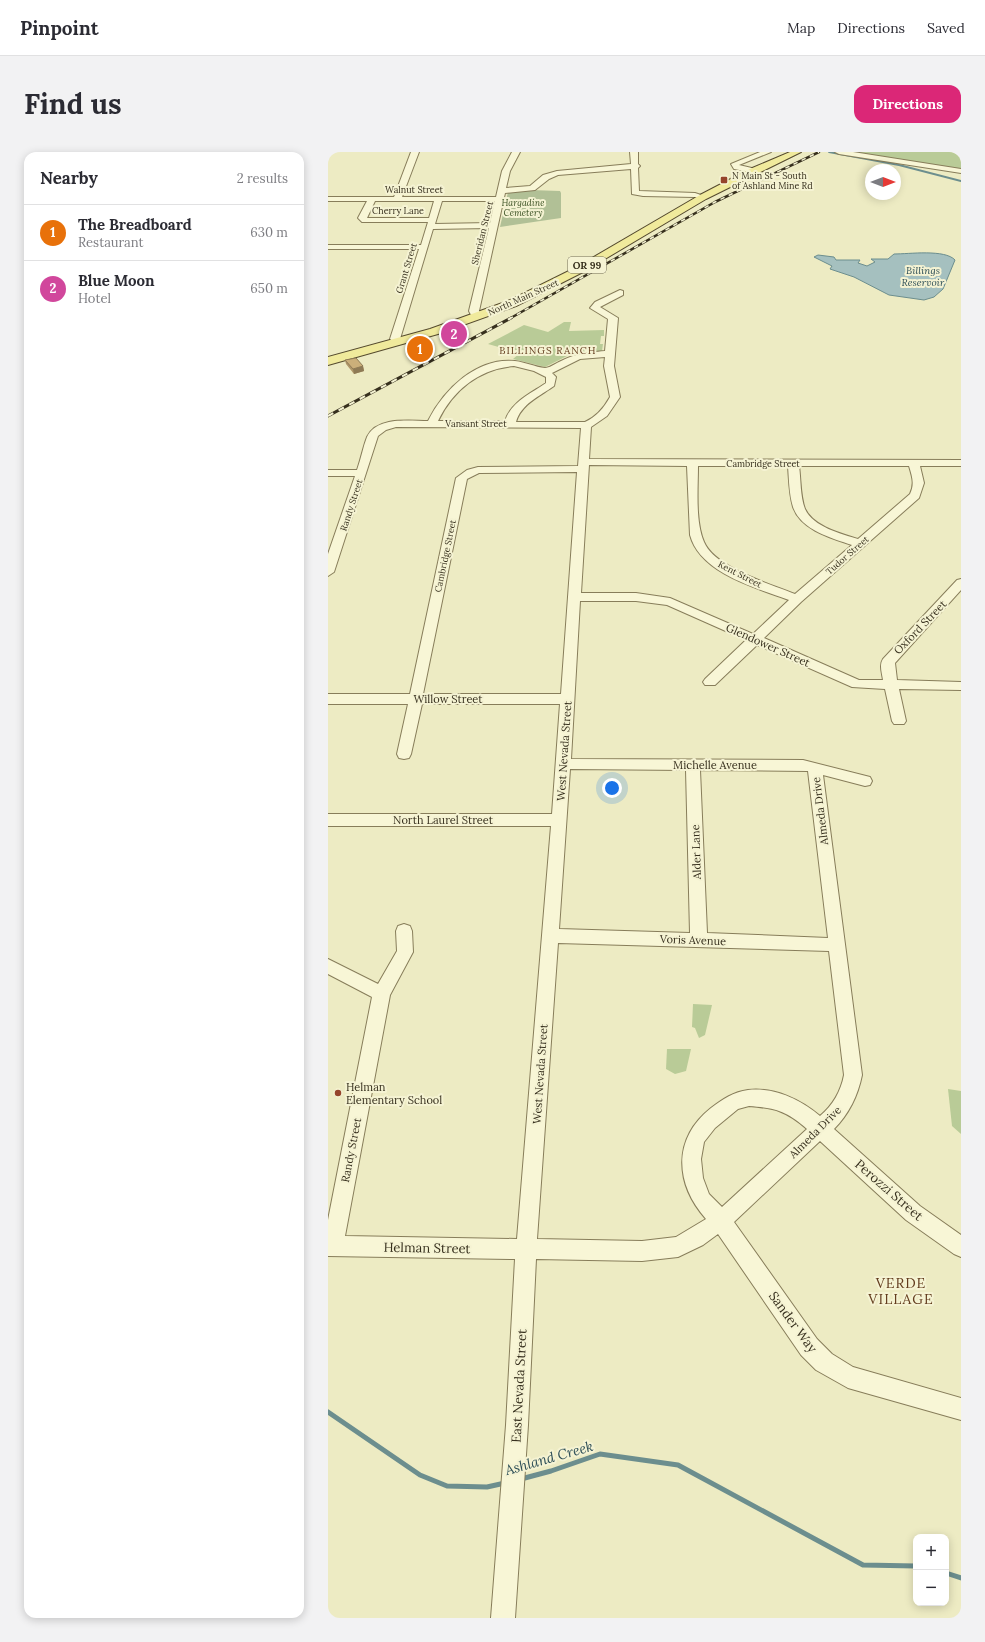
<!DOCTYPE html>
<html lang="en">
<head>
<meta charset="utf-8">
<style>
  body { margin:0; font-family:Lora,serif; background:#f2f2f3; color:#2b2b33 }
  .controls { position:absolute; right:12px; bottom:12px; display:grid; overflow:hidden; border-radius:8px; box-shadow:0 2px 10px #0003 }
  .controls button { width:36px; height:36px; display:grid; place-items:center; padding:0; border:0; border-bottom:1px solid #e1e1e2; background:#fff; color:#2b2b33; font:20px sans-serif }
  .compass { position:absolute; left:537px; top:12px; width:36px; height:36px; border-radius:50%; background:#fff; box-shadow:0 2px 10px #0003; rotate:90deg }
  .you { position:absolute; left:284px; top:636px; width:14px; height:14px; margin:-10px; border:3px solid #fff; border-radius:50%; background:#1a73e8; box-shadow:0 0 0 6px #1a73e833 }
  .badge { display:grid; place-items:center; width:26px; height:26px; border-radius:50%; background:#db2777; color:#fff; font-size:13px; font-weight:700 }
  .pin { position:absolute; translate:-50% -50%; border:2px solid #fff; box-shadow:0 1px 4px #0006 }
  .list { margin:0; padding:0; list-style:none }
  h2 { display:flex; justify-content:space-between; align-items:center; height:52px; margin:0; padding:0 16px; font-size:17px }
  h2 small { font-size:13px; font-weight:400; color:#7c7c81 }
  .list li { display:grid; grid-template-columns:26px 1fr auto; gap:12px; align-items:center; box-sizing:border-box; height:56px; padding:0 16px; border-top:1px solid #e1e1e2 }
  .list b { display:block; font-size:15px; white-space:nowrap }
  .list p { margin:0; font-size:13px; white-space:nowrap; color:#7c7c81 }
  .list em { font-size:13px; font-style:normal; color:#7c7c81 }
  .map { position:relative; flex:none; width:633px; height:1466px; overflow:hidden; border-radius:12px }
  header { display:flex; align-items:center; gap:24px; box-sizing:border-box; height:56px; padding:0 20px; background:#fff; border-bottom:1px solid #e1e1e2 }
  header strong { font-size:19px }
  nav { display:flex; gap:22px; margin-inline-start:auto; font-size:14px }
  .intro { display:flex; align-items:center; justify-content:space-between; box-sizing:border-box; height:96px; padding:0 24px }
  h1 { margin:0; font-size:28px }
  .button { padding:10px 18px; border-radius:12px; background:#db2777; color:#fff; font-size:14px; font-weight:700 }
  main { display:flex; gap:24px; padding:0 24px }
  aside { flex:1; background:#fff; border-radius:12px; box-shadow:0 2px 10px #0003 }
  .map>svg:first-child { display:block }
  .green { fill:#b9cb97 }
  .cemetery { fill:#b1c096 }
  .water { fill:#a5c0bf; stroke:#6c8e8e }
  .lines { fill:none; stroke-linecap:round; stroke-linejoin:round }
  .stream-far1 { stroke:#6c8e8e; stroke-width:2 }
  .stream { stroke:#6c8e8e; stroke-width:5 }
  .minor-casing { stroke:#877d5a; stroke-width:2 }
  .major-casing { stroke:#554a2e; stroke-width:2 }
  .minor { fill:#f8f6d6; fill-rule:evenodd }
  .major { fill:#f0ea9c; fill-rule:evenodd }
  .rail-far1-casing { stroke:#37301e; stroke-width:2.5 }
  .rail-casing { stroke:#37301e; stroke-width:3 }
  .rail-far1 { stroke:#f5f3d3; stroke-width:1.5; stroke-dasharray:4.5; stroke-linecap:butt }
  .rail { stroke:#f5f3d3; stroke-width:2; stroke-dasharray:6; stroke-linecap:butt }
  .wall { fill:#af9669 }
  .shaded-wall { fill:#8e7a55 }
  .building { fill:#cbaf7a; stroke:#8e7a55 }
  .poi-dot { fill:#95442b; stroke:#f5f3d3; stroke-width:1.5 }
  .labels { text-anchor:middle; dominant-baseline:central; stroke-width:4; stroke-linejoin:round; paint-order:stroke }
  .far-poi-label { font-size:9px; fill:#37301e; stroke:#f5f3d3; text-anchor:start }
  .far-street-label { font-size:9px; fill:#37301e; stroke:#f5f3d3 }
  .far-park-label { font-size:9px; font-style:italic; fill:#3d5325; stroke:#f5f3d3 }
  .shield { fill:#f5f3d3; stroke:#706a54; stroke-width:1 }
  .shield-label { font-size:10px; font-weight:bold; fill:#37301e }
  .far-water-label { font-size:10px; font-style:italic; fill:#2e4f57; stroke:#f5f3d3 }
  .far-neighbourhood-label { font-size:10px; letter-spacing:1px; fill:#633d1e; stroke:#f5f3d3 }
  .street-label { font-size:11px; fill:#37301e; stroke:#f5f3d3 }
  .poi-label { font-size:11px; fill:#37301e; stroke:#f5f3d3; text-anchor:start }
  .near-street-label { font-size:13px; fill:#37301e; stroke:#f5f3d3 }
  .near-neighbourhood-label { font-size:14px; letter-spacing:1px; fill:#633d1e; stroke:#f5f3d3 }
  .near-water-label { font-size:14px; font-style:italic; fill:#2e4f57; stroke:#f5f3d3 }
</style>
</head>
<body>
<header>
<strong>Pinpoint</strong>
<nav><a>Map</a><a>Directions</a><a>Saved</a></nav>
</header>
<div class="intro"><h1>Find us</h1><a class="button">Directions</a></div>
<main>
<aside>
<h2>Nearby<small>2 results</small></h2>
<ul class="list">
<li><span class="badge" style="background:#e8710a">1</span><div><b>The Breadboard</b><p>Restaurant</p></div><em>630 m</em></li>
<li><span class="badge" style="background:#d1479c">2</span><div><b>Blue Moon</b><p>Hotel</p></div><em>650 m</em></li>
</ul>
</aside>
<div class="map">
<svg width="633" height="1466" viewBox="0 0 633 1466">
  <rect width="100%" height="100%" fill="#edebc3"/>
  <g class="green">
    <path d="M527 0H633V17L625 16Z"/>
    <path d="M236 170H243L241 179 276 178V184H273L272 192H275L274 199 245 201 217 215 185 207 192 201 160 192 196 173 220 180Z"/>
    <path d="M365 852 384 853 377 883 371 886 367 876 364 875Z"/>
    <path d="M339 897H363L358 919 347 922 338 917Z"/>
    <path d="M620 937 633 939V982L624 974Z"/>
  </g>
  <path class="cemetery" d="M202 38 232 39 233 41V66L172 75 180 40Z"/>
  <path class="water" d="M566 102C581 102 617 97 627 108L615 137 606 145 596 148 561 143 526 125 502 117 504 114 486 105 490 103 506 105 508 108H532L530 111 539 114 547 110 543 107H560Z"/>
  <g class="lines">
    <path class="stream-far1" d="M501 0 571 13 633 29"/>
    <g class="stream">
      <path d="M0 1260 92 1323 119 1334 159 1335 177 1331"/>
      <path d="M193 1327 223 1319 272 1302 350 1313 535 1413 588 1414"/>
      <path d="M618 1421 633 1426"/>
    </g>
    <defs>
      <g id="minor">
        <path d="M83 0H91L74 45H168L174 19 184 0H192L182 19 178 36 202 34 215 23 229 19 303 12 302 0H310V12L312 14 310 16 311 39 367 41 379 45 375 47 367 45 315 44 304 42 303 17 230 23 221 27 207 38 177 41 151 159 156 164 154 166H148L143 163 141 159 161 76 105 77 72 187 75 190 70 193 62 187 91 97H0V93H93L100 70H34L30 66 39 49H0V45H66ZM47 49H106L101 66H39ZM114 49H167L162 71 107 72Z"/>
        <path d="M432 0H443L411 13 428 17V21L406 17 403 12Z"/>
        <path d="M507 0H525L633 17V21L511 2Z"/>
        <path d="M292 138 295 139V143L272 155 290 166 286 214 292 245 279 264 263 275 261 307 633 308V314H592L596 331 591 346 473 450 436 486 531 528H555C554 521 551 513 555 507L629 428 633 427V438L567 511 569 528 633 530V538L571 537 578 569 576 572H566L564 569 557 537 524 535 429 493 387 533H377L375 530 377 527 418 488 339 453 308 449H252L243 607 475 608 542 625 544 629 542 633 537 634 495 623 534 923C530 943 521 962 506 977L592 1054 633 1083V1105L626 1102 578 1068 492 989 406 1070 489 1187 504 1202 525 1215 633 1246V1268L520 1236 488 1218 473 1203 390 1082 375 1093 350 1105 314 1109 208 1107 200 1273 187 1466H163L178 1273 187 1107 0 1104V1068L44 845 0 822V807L50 832 69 799 68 779 70 774 76 772 82 774 84 779 85 800 62 843 17 1084 189 1087 223 674H0V662H224L232 552H94L83 602 81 606 76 607 71 606 69 602 80 552H0V542H82L128 326 139 318 150 315 250 314 253 276 68 275 58 278 50 284 6 420 0 424V402L27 324H0V318H29C33 307 35 295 39 285 49 264 81 269 100 269 116 237 149 205 187 209 197 210 207 215 217 216 221 216 227 212 231 210 249 201 257 201 277 199L280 167 262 156 267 150ZM277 205 276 214 282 245C276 256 268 265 257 270H188C193 252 212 244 226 234L228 225 224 221 252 207ZM186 214 206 219 218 225V231C202 242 183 250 177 269H110C125 238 151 217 186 214ZM261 313 359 314 362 383C372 421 428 436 461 448L425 482 342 446 308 441H253ZM370 314H460C461 327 461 342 465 355 473 378 503 386 524 393L467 442C442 432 387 416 376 390 367 369 370 336 370 314ZM471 314H581C584 324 587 332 582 342L530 387C514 382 485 375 477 357 472 344 473 328 471 314ZM249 320 233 542H95L139 327 151 321ZM242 617 358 618 362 781 231 777ZM372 618 480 619 500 786 379 781ZM230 791 501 799 516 923C513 939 505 953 492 964 473 948 447 935 420 938 405 940 395 947 383 956 344 987 347 1032 378 1067L348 1085 314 1089 209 1087ZM421 954C447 956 459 959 479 977L394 1055 381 1042 375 1026 373 1007 376 990 387 976 410 957Z"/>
      </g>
      <path id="major" d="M462 0H473L378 47 255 120 188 154 110 182 0 213V205L102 177 180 149 247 116 372 43 422 17Z"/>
    </defs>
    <use href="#minor" class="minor-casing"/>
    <use href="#major" class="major-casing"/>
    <use href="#minor" class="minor"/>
    <use href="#major" class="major"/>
    <defs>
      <path id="rail-far1" d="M181 167 387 50 491 0"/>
      <path id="rail" d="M0 264 183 166"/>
    </defs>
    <use href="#rail-far1" class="rail-far1-casing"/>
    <use href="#rail" class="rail-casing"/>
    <use href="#rail-far1" class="rail-far1"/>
    <use href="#rail" class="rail"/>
  </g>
  <path class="wall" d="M17 208 35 214 36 219 26 222 18 212Z"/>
  <path class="shaded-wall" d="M35 214 36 219 26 222 25 217Z"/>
  <path class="building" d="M28 206 35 214 25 217 17 208Z"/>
  <g class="poi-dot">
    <rect x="392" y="24" width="8" height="8" rx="2"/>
    <circle cx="10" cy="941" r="4"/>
  </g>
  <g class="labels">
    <g class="far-poi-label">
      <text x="404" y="23">N Main St - South<tspan x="404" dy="10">of Ashland Mine Rd</tspan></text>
    </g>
    <g class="far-street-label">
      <text x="86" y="37">Walnut Street</text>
      <text x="70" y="58">Cherry Lane</text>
      <text transform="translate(154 81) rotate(-76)">Sheridan Street</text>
      <text transform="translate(78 116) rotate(-73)">Grant Street</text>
      <text transform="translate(195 145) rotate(-24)">North Main Street</text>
      <text x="148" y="271">Vansant Street</text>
      <text x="435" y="311">Cambridge Street</text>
      <text transform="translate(23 353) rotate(-72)">Randy Street</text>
      <text transform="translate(519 403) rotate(-41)">Tudor Street</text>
      <text transform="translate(117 404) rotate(-78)">Cambridge Street</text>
      <text transform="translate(412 422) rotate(27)">Kent Street</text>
    </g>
    <g class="far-park-label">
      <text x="195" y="50">Hargadine<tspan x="195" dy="10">Cemetery</tspan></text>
    </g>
    <rect class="shield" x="240" y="105" width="38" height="16" rx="3"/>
    <g class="shield-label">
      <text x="259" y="113">OR 99</text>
    </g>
    <g class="far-water-label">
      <text x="595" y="118">Billings<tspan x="595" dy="12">Reservoir</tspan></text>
    </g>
    <g class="far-neighbourhood-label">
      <text x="220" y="198">BILLINGS RANCH</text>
    </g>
    <g class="street-label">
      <text transform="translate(592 475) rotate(-46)">Oxford Street</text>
      <text transform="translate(440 493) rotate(24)">Glendower Street</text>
      <text x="120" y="547">Willow Street</text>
      <text transform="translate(236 599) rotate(-86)">West Nevada Street</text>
      <text x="387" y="613">Michelle Avenue</text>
      <text transform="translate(492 659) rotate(-97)">Almeda Drive</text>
      <text x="115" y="668">North Laurel Street</text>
      <text transform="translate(368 700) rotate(-92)">Alder Lane</text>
      <text transform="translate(365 788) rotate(2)">Voris Avenue</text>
      <text transform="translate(212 922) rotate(-86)">West Nevada Street</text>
      <text transform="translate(487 980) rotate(-45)">Almeda Drive</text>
      <text transform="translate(23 998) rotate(-79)">Randy Street</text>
    </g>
    <g class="poi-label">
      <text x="18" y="935">Helman<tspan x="18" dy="13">Elementary School</tspan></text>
    </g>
    <g class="near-street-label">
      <text transform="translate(561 1038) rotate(41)">Perozzi Street</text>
      <text transform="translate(99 1096) rotate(1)">Helman Street</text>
      <text transform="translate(465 1170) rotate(54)">Sander Way</text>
      <text transform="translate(191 1234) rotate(-87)">East Nevada Street</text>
    </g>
    <g class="near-neighbourhood-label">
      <text x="573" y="1131">VERDE<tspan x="573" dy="16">VILLAGE</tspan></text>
    </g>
    <g class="near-water-label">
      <text transform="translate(221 1306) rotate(-16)">Ashland Creek</text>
    </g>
  </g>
</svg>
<div class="controls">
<button>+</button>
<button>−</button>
</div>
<svg class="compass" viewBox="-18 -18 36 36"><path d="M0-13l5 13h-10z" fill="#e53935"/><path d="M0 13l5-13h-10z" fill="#7c7c81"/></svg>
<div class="you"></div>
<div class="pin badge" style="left:92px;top:197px;background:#e8710a">1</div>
<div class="pin badge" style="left:126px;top:182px;background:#d1479c">2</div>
</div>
</main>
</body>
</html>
